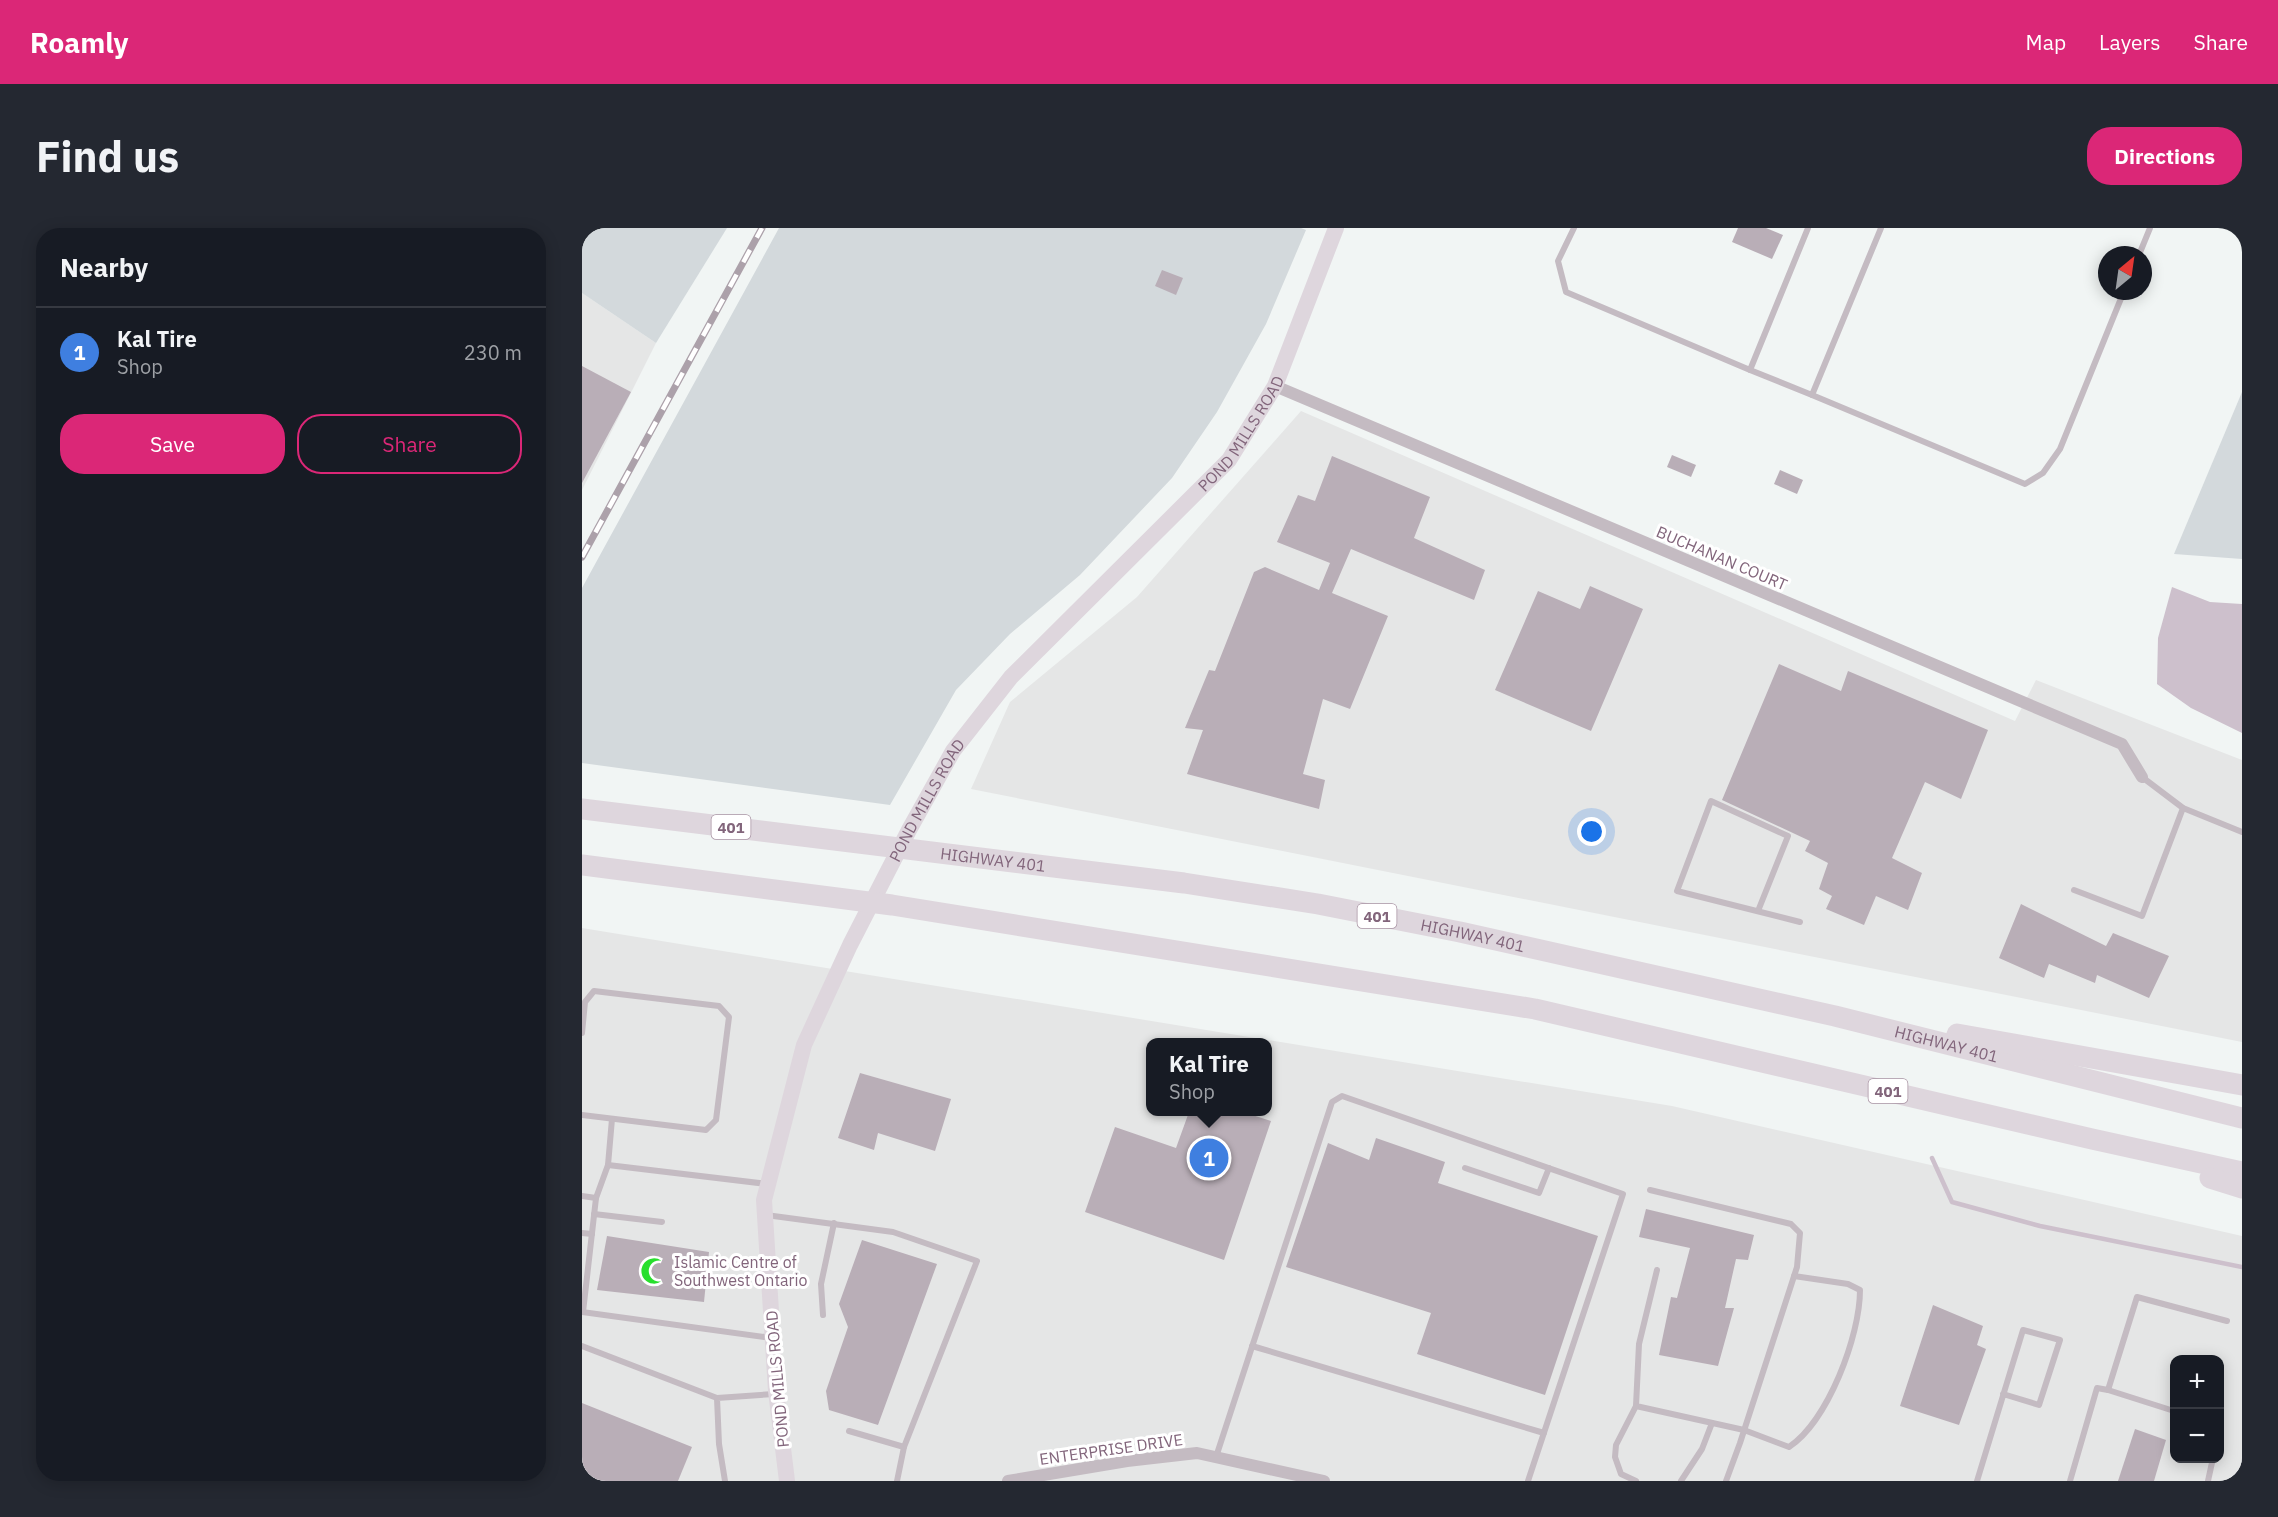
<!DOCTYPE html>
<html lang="en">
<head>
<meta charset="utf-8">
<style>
  body { margin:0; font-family:"IBM Plex Sans",sans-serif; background:#242831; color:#f1f3f6 }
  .controls { position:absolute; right:18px; bottom:18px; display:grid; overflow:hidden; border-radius:12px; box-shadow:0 3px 15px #0003 }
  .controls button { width:54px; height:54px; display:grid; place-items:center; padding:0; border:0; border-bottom:2px solid #363941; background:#171b24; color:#f1f3f6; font:30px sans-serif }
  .compass { position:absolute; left:1516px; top:18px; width:54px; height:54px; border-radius:50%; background:#171b24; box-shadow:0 3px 15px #0003; rotate:29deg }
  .you { position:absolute; left:1010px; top:604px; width:21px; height:21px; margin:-15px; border:4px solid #fff; border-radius:50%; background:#1a73e8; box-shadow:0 0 0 9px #1a73e833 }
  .badge { display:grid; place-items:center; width:39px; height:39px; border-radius:50%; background:#db2777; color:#fff; font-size:20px; font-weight:700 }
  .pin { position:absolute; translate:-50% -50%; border:3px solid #fff; box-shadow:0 2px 6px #0006 }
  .popup { position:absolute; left:564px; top:810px; width:126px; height:78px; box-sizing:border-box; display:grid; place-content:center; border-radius:12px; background:#171b24; filter:drop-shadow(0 2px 4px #0005); font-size:20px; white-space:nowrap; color:#9ea1a6 }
  .popup b { font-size:22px; color:#f1f3f6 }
  .popup::after { content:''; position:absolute; left:50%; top:100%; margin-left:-12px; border:12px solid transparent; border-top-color:#171b24 }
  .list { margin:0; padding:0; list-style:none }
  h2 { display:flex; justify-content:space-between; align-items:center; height:78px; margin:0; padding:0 24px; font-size:26px }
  h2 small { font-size:20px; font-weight:400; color:#9ea1a6 }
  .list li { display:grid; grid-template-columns:39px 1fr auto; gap:18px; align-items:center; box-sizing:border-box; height:90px; padding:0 24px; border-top:2px solid #363941 }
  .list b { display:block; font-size:22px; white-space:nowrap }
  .list p { margin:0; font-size:20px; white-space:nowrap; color:#9ea1a6 }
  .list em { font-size:20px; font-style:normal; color:#9ea1a6 }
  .actions { display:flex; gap:12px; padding:18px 24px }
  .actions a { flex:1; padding:14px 0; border:2px solid #db2777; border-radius:24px; text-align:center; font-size:21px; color:#db2777 }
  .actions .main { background:#db2777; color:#fff }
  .map { position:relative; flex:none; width:1660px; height:1253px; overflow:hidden; border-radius:24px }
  header { display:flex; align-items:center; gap:36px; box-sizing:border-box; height:84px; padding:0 30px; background:#db2777; color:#fff }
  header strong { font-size:28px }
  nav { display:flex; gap:33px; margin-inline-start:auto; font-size:21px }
  .intro { display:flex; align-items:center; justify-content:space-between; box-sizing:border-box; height:144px; padding:0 36px }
  h1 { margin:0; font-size:42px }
  .button { padding:15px 27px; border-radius:24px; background:#db2777; color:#fff; font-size:21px; font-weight:700 }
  main { display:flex; gap:36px; padding:0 36px }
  aside { flex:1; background:#171b24; border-radius:24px; box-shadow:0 3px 15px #0003 }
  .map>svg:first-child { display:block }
  .built { fill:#e5e6e6; fill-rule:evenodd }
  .green { fill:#d3d9dc }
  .water { fill:#cdc0cc }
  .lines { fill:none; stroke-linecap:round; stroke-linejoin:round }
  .stream { stroke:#cdc0cc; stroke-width:4.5 }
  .building { fill:#b9aeb7 }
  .lane { stroke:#c4bbc2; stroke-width:6 }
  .street { stroke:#c4bbc2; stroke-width:12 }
  .secondary { stroke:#ded6dd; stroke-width:16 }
  .highway { stroke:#ded6dd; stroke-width:21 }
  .rail-casing { stroke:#aca1aa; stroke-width:7 }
  .rail { stroke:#fff; stroke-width:4.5; stroke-dasharray:14; stroke-linecap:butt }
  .labels { text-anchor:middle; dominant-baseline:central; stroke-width:6; stroke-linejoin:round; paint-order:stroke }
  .shield { fill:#fff; stroke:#a893a3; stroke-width:1.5 }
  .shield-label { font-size:15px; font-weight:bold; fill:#82657b }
  .street-label { font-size:16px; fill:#82657b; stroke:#fff }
  .poi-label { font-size:16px; fill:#82657b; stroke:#fff; text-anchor:start }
</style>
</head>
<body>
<header>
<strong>Roamly</strong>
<nav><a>Map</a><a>Layers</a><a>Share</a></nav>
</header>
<div class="intro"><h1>Find us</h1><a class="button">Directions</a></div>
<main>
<aside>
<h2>Nearby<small></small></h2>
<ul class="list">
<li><span class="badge" style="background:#3f7fe0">1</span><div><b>Kal Tire</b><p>Shop</p></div><em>230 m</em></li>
</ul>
<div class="actions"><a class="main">Save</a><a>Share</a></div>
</aside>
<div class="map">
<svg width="1660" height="1253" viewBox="0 0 1660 1253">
  <rect width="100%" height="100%" fill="#f1f5f4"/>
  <g class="built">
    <path d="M0 65 74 115 0 262Z"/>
    <path d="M719 183 1433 493 1454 452 1660 532V814L389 561 428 474 555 369Z"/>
    <path d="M0 700 1090 878 1660 1008V1253H0ZM568 814H686V884H568ZM1592 1132H1638V1230H1592Z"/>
  </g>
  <g class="green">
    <path d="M0 0H145L74 115 0 65Z"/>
    <path d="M197 0H719L724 2 684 96 635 184 590 250 498 347 428 406 374 462 308 577 0 535V360Z"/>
    <path d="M1660 164V331L1592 326Z"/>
  </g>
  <path class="water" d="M1590 359 1628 374 1660 376V505L1609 480 1575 456 1576 410Z"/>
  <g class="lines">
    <path class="stream" d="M1350 930 1370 974 1458 998 1660 1039"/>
  </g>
  <g class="building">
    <path d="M1156 0H1184L1201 7 1190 31 1150 14Z"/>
    <path d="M580 42 601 50 594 67 573 58Z"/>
    <path d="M0 138 49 164 0 255Z"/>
    <path d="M1090 227 1114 237 1109 249 1085 239Z"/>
    <path d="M750 228 848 269 832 310 903 342 892 372 769 321 750 365 806 388 768 481 741 471 721 546 743 552 737 581 605 546 621 502 603 500 627 442 633 443 672 344 683 339 737 362 748 335 695 314 716 267 733 273Z"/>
    <path d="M1198 242 1221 252 1215 266 1192 256Z"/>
    <path d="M1008 358 1061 381 1009 503 913 462 956 363 998 381Z"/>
    <path d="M1197 436 1259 463 1266 443 1406 502 1379 571 1343 554 1310 630 1340 645 1326 682 1294 668 1282 697 1244 681 1250 668 1237 661 1246 635 1223 623 1228 613 1140 572Z"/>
    <path d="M1439 676 1524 718 1531 705 1587 728 1567 770 1515 747 1513 755 1467 736 1462 750 1417 730Z"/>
    <path d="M278 845 369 871 353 923 296 905 292 922 256 910Z"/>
    <path d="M607 884H661L689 893 642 1032 503 984 533 899 594 920Z"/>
    <path d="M794 910 863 934 856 955 1016 1008 963 1167 835 1126 849 1085 704 1039 746 915 787 932Z"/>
    <path d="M1064 981 1172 1007 1166 1032 1154 1031 1143 1080H1152L1136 1138 1077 1127 1089 1069 1095 1070 1108 1020 1057 1009Z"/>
    <path d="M25 1008 127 1024 122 1074 15 1062Z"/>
    <path d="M280 1012 355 1036 296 1197 247 1182 244 1163 266 1099 257 1076Z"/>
    <path d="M1351 1077 1401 1098 1395 1117 1404 1121 1377 1197 1318 1178Z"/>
    <path d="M0 1175 110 1219 96 1253H0Z"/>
    <path d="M1553 1201 1584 1212 1572 1253H1536Z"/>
  </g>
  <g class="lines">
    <g class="lane">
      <path d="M992 0 976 33 984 64 1168 142 1226 0"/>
      <path d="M1557 27 1568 0"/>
      <path d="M1168 142 1230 167 1299 0"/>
      <path d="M1230 167 1443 256 1461 245 1478 221 1542 63"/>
      <path d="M1560 549 1601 580 1660 604"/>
      <path d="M1492 662 1560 688 1601 580"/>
      <path d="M1176 683 1206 608 1129 573 1095 663 1218 694"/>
      <path d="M0 805 3 774 12 763 137 778 147 789 134 892 124 902 0 887"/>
      <path d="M26 937 185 956"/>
      <path d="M883 940 957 965 967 940"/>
      <path d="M1068 962 1209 996 1218 1005 1215 1039 1158 1215 1144 1253"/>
      <path d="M0 968 14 970"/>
      <path d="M12 986 80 994"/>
      <path d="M184 987 311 1004 395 1033 322 1219 315 1253"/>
      <path d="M0 1005 10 1006"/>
      <path d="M1075 1042 1057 1116 1054 1178 1162 1202 1207 1219C1246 1193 1278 1108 1278 1062L1266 1056 1212 1048"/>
      <path d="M0 1084 190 1110"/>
      <path d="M1 1084 14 970 26 937 30 891"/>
      <path d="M241 1087 239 1056 252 995"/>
      <path d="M0 1118 135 1170"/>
      <path d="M670 1118 962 1205"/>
      <path d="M1526 1162 1555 1069 1645 1093"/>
      <path d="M267 1203 322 1219"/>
      <path d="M1638 1204V1206"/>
      <path d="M634 1229 750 874 760 868 1041 966 946 1253"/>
      <path d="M143 1253 137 1216 135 1170 192 1166"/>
      <path d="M1054 1253 1039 1246 1033 1229 1034 1217 1054 1178"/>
      <path d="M1099 1253 1120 1221 1130 1195"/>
      <path d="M1395 1253 1441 1102 1478 1112 1457 1177 1421 1166"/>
      <path d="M1488 1253 1515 1160 1526 1162 1592 1183"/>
      <path d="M1626 1253 1631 1230"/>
    </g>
    <g class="street">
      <path d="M693 158 1540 516 1560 549"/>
      <path d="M426 1253 545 1233 615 1225 742 1253"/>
    </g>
    <path class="secondary" id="s1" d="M205 1253 194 1163 182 972 222 817 268 717 327 602 371 523 429 449 647 232 693 158 754 0"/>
    <g class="highway">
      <path id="s2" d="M0 581 602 655 736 676 878 704 1253 788 1660 890"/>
      <path d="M0 637 310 677 953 781 1510 911 1660 944"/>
      <path d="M1375 806 1660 857"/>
      <path d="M1628 950 1660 960"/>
    </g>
    <defs>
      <path id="rail" d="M0 329 180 0"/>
    </defs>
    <use href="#rail" class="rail-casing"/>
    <use href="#rail" class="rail"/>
  </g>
  <defs>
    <symbol id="mosque-bare" viewBox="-9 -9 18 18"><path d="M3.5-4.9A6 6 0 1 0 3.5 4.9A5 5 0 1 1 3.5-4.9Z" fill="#28df2d" stroke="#fff" stroke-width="2.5" paint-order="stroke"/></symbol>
  </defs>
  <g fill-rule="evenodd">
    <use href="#mosque-bare" x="53" y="1024" width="38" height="38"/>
  </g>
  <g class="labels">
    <g class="shield">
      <rect x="129.5" y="587" width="39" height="24" rx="4.5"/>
      <rect x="775.5" y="676" width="39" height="24" rx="4.5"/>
      <rect x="1286.5" y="851" width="39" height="24" rx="4.5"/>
    </g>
    <g class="shield-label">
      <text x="149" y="599">401</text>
      <text x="795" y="688">401</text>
      <text x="1306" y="863">401</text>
    </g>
    <g class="street-label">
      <text stroke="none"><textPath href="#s1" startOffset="1202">POND MILLS ROAD</textPath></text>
      <text transform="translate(1140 330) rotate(23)">BUCHANAN COURT</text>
      <text stroke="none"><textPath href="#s1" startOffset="716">POND MILLS ROAD</textPath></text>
      <text stroke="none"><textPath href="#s2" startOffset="414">HIGHWAY 401</textPath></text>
      <text stroke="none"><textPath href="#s2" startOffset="900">HIGHWAY 401</textPath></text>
      <text stroke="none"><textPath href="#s2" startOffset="1386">HIGHWAY 401</textPath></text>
      <text transform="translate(195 1151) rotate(-95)">POND MILLS ROAD</text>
      <text transform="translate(529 1221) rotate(-8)">ENTERPRISE DRIVE</text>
    </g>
    <g class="poi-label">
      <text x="92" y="1034">Islamic Centre of<tspan x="92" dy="18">Southwest Ontario</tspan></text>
    </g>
  </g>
</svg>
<div class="controls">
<button>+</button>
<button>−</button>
</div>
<svg class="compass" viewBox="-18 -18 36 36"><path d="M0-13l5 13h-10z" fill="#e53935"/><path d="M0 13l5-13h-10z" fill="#9ea1a6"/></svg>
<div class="you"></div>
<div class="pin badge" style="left:627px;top:930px;background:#3f7fe0">1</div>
<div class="popup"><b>Kal Tire</b>Shop</div>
</div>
</main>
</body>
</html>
